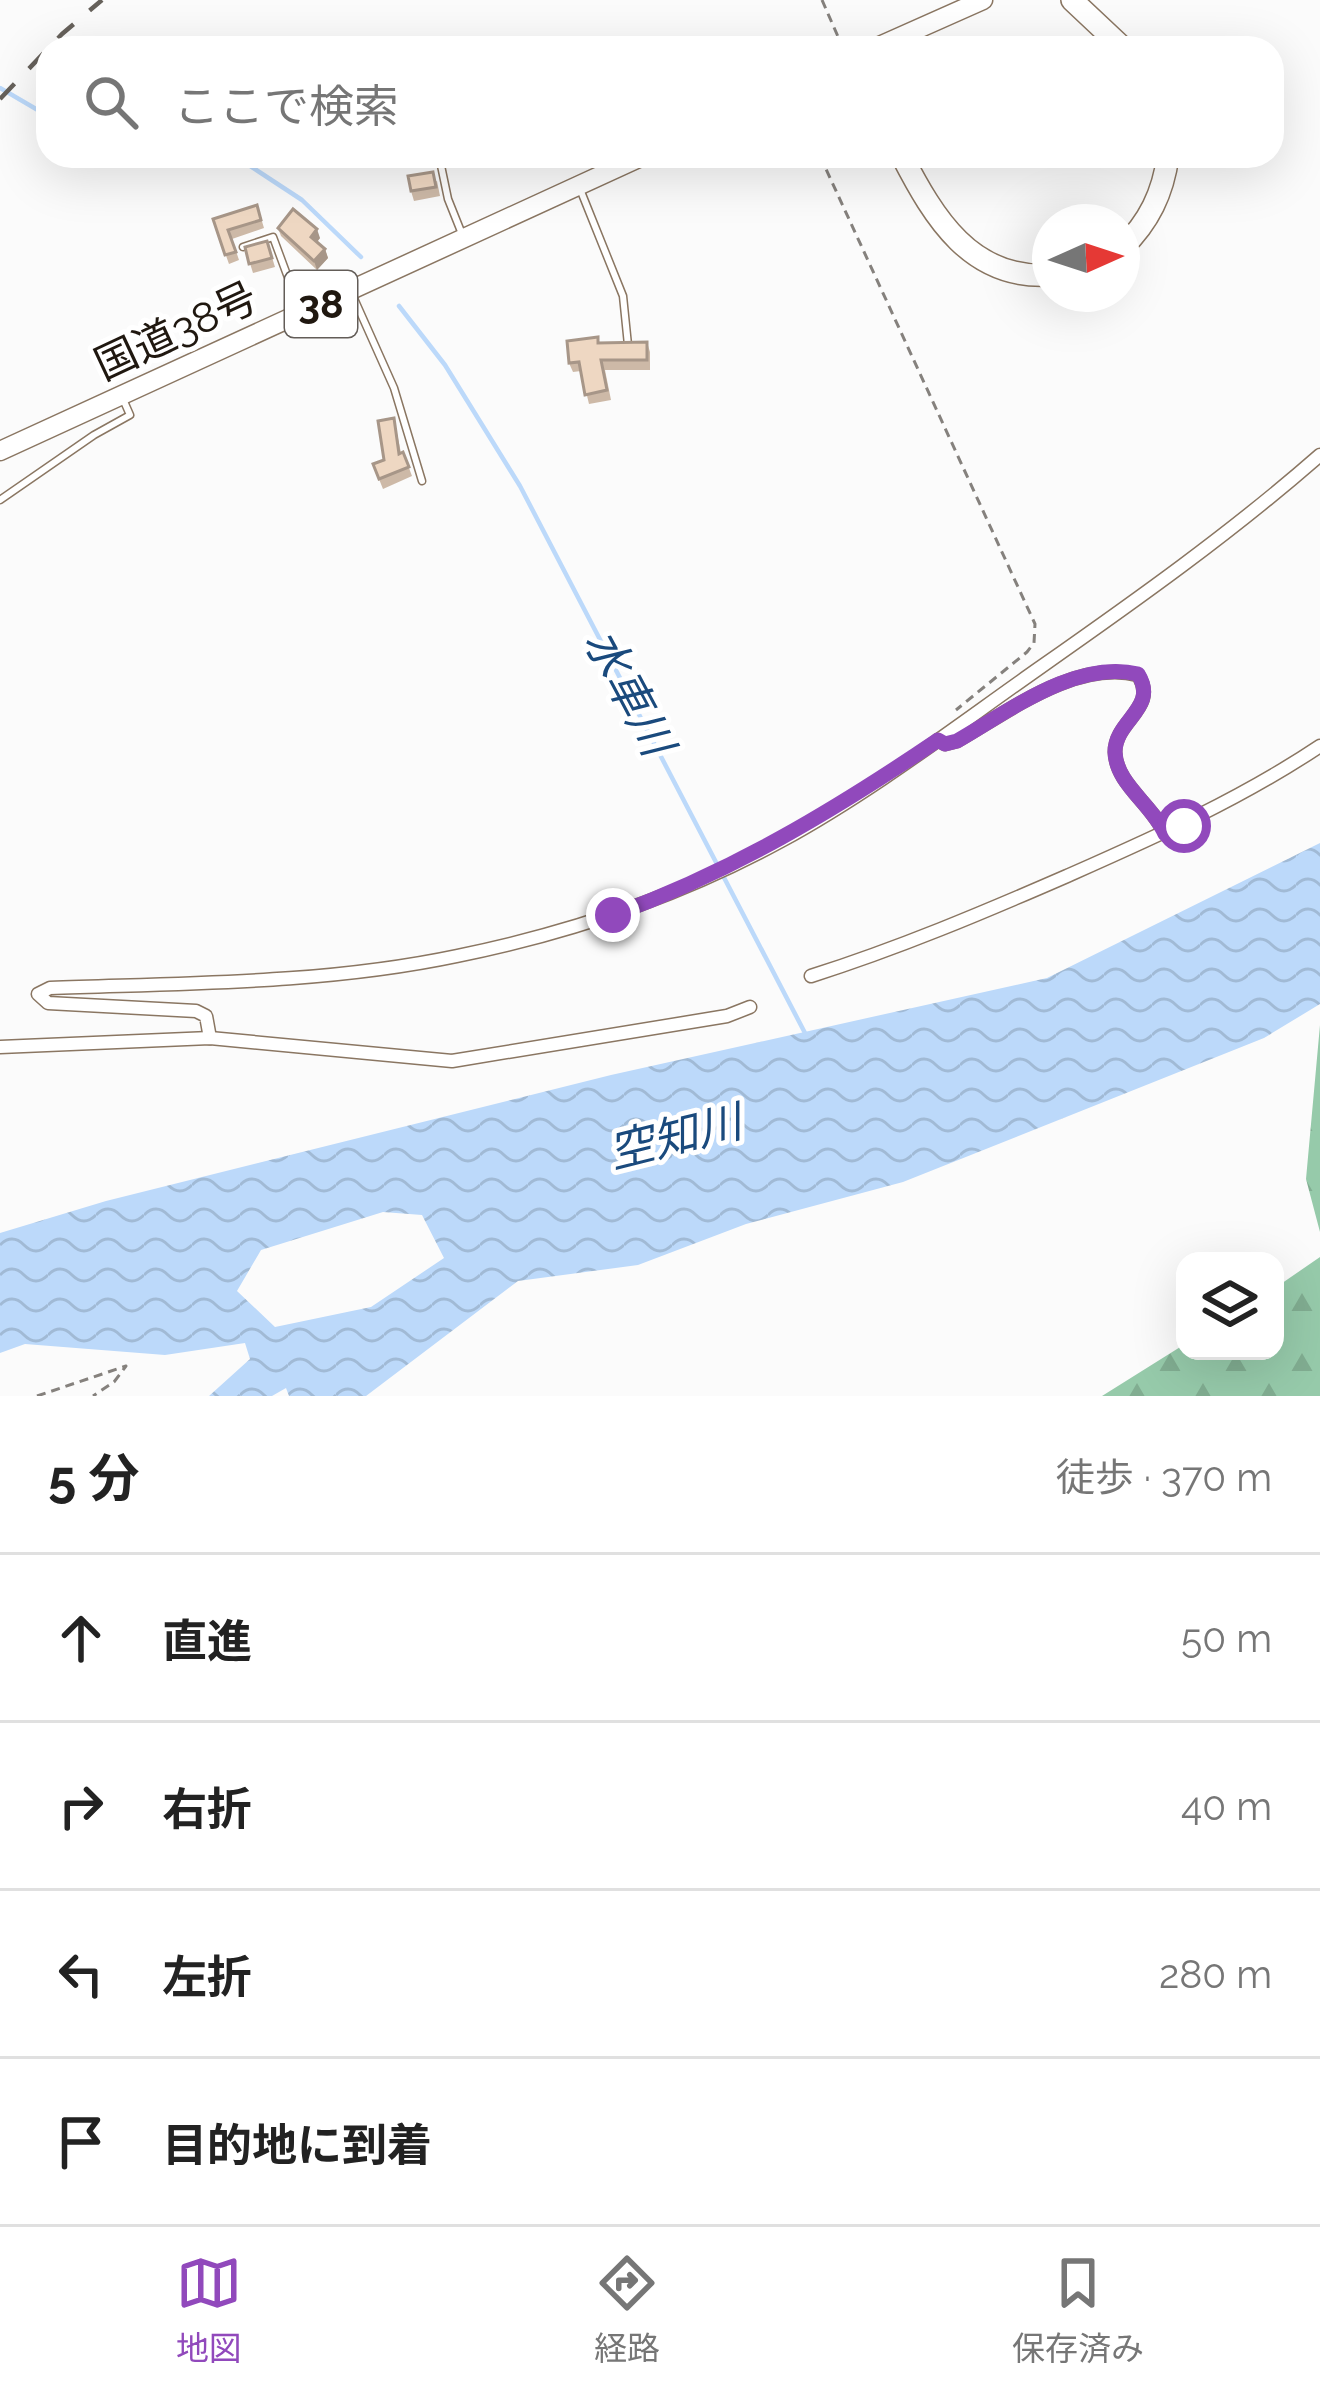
<!DOCTYPE html>
<html lang="ja">
<head>
<meta charset="utf-8">
<style>
  body { margin:0; font-family:Raleway,"Noto Sans JP",sans-serif; background:#f2f2f2; color:#222 }
  .controls { position:absolute; right:36px; bottom:36px; display:grid; overflow:hidden; border-radius:24px; box-shadow:0 12px 48px #0002 }
  .controls button { width:108px; height:108px; display:grid; place-items:center; padding:0; border:0; border-bottom:3px solid #e0e0e0; background:#fff; color:#222; font:60px sans-serif }
  .compass { position:absolute; left:1032px; top:204px; width:108px; height:108px; border-radius:50%; background:#fff; box-shadow:0 12px 48px #0002; rotate:87deg }
  .stop { position:absolute; width:36px; height:36px; margin:-27px; border:9px solid #9149bc; border-radius:50%; background:#fff }
  .stop.end { background:#9149bc; border-color:#fff; box-shadow:0 3px 12px #0008 }
  .list { margin:0; padding:0; list-style:none }
  h2 { display:flex; justify-content:space-between; align-items:center; height:156px; margin:0; padding:0 48px; font-size:51px }
  h2 small { font-size:39px; font-weight:400; color:#767676 }
  .list li { display:grid; grid-template-columns:78px 1fr auto; gap:36px; align-items:center; box-sizing:border-box; height:168px; padding:0 48px; border-top:3px solid #e0e0e0 }
  .list b { display:block; font-size:45px; white-space:nowrap }
  .list em { font-size:39px; font-style:normal; color:#767676 }
  .icon { flex:none; width:66px; height:66px; fill:none; stroke:currentColor; stroke-width:2; stroke-linecap:round; stroke-linejoin:round }
  .map { position:relative; flex:none; width:1320px; height:1396px; overflow:hidden }
  .search { position:absolute; background:#fff; box-shadow:0 12px 48px #0002; left:36px; right:36px; top:36px; height:132px; display:flex; align-items:center; gap:30px; box-sizing:border-box; padding:0 42px; border-radius:36px; color:#767676; font-size:45px }
  .sheet { height:828px; background:#fff }
  nav { display:flex; justify-content:space-around; align-items:center; box-sizing:border-box; height:168px; border-top:3px solid #e0e0e0; background:#fff; font-size:33px; color:#767676 }
  nav a { display:grid; justify-items:center; gap:6px }
  nav .on { color:#9149bc }
  .map>svg:first-child { display:block }
  .forest { fill:url(#forest-firs) }
  .water { fill:url(#water-waves); fill-rule:evenodd }
  .lines { fill:none; stroke-linecap:round; stroke-linejoin:round }
  .stream { stroke:#bcd9fa; stroke-width:4.5 }
  .service-casing { stroke:#8a7662; stroke-width:9 }
  .minor-casing { stroke:#8a7662; stroke-width:15 }
  .trunk-casing { stroke:#8a7662; stroke-width:21 }
  .motorway-casing { stroke:#8a7662; stroke-width:24 }
  .path { stroke:#85817d; stroke-width:3; stroke-dasharray:9 6; stroke-linecap:butt }
  .service { stroke:#fff; stroke-width:6 }
  .minor { stroke:#fff; stroke-width:12 }
  .trunk { stroke:#fff; stroke-width:18 }
  .motorway { stroke:#fff; stroke-width:21 }
  .rail { stroke:#66615b; stroke-width:4.5; stroke-dasharray:21 21; stroke-linecap:butt }
  .wall { fill:#cdb9a7 }
  .shaded-wall { fill:#a79688 }
  .building { fill:#eed7c2; stroke:#a79688; stroke-width:3 }
  .route { stroke:#9149bc; stroke-width:15 }
  .labels { text-anchor:middle; dominant-baseline:central; stroke-width:10; stroke-linejoin:round; paint-order:stroke }
  .shield { fill:#fff; stroke:#635d58; stroke-width:3 }
  .shield-label { font-size:39px; font-weight:bold; fill:#201810 }
  .street-label { font-size:42px; fill:#201810; stroke:#fff }
  .water-label { font-size:45px; font-style:italic; fill:#1a4a7d; stroke:#fff }
</style>
</head>
<body>
<div class="map">
<svg width="1320" height="1396" viewBox="0 0 1320 1396">
  <defs>
    <pattern id="forest-firs" width="22" height="20" patternUnits="userSpaceOnUse" patternTransform="scale(3)"><rect width="22" height="20" fill="#96caaa"/><path d="M5 1l3.5 6h-7zM16 11l3.5 6h-7z" fill="#81ad91"/></pattern>
    <pattern id="water-waves" width="16" height="10" patternUnits="userSpaceOnUse" patternTransform="scale(3)"><rect width="16" height="10" fill="#bcd9fa"/><path d="M0 5q4-4 8 0t8 0" fill="none" stroke="#a1bad5"/></pattern>
  </defs>
  <rect width="100%" height="100%" fill="#fbfbfb"/>
  <path class="forest" d="M1320 1025V1396H1102L1185 1344V1351H1275V1288L1320 1257V1232L1306 1179Z"/>
  <path class="water" d="M1320 843V1004L1264 1038 903 1182 746 1224 638 1265 518 1281 366 1396H289L286 1388 272 1396H209L250 1359 245 1343 165 1355 25 1344 0 1353V1233L106 1201 611 1075 1047 978ZM383 1212 422 1215 444 1258 371 1307 275 1327 237 1291 261 1250Z"/>
  <g class="lines">
    <g class="stream">
      <path d="M0 88 48 116"/>
      <path d="M235 156 302 200 361 257"/>
      <path d="M399 306 445 365 520 486 805 1033"/>
    </g>
    <defs>
      <g id="service">
        <path d="M439 156 448 199 462 234"/>
        <path d="M580 189 623 296 628 345"/>
        <path d="M243 247 273 237 300 310"/>
        <path d="M352 294 394 388 422 481"/>
        <path d="M0 500 94 435 130 415 123 399"/>
      </g>
      <g id="minor">
        <path d="M938 740 945 744 957 741C1008 712 1076 659 1138 675 1159 708 1115 720 1115 752 1116 784 1152 804 1165 834"/>
        <path d="M811 976C899 948 982 913 1067 876 1155 837 1239 800 1320 746"/>
        <path d="M210 1038 206 1016 196 1011 48 1003 38 994 50 988C186 983 324 984 457 956 570 933 680 896 781 841 871 792 954 728 1038 669 1135 601 1231 533 1320 455"/>
        <path d="M0 1047 210 1038 452 1061 727 1016 750 1007"/>
      </g>
      <g id="trunk">
        <path d="M875 48 983 0"/>
        <path d="M0 451 643 156"/>
      </g>
      <g id="motorway">
        <path d="M1072 0 1123 48"/>
        <path d="M902 156C934 218 971 280 1050 275"/>
        <path d="M1122 248C1149 222 1163 193 1168 156"/>
      </g>
    </defs>
    <use href="#service" class="service-casing"/>
    <use href="#minor" class="minor-casing"/>
    <use href="#trunk" class="trunk-casing"/>
    <use href="#motorway" class="motorway-casing"/>
    <g class="path">
      <path d="M822 0 843 48"/>
      <path d="M820 156 1035 624 1034 643 1027 652 956 710"/>
      <path d="M37 1396 126 1366 114 1382 93 1396"/>
    </g>
    <use href="#service" class="service"/>
    <use href="#minor" class="minor"/>
    <use href="#trunk" class="trunk"/>
    <use href="#motorway" class="motorway"/>
    <path class="rail" d="M0 99 62 34 102 0"/>
  </g>
  <g class="wall">
    <path d="M437 181 440 196 414 201 411 191Z"/>
    <path d="M257 205 264 228 232 239 239 260 229 264 213 219Z"/>
    <path d="M278 228 320 238 317 242 325 249 328 258 317 270 281 236Z"/>
    <path d="M267 241 275 267 253 273 245 247Z"/>
    <path d="M647 342 650 352V370H605L611 400 589 404 581 371 573 372 569 363 600 343Z"/>
    <path d="M394 418 401 453 403 452 412 476 383 489 373 464 384 460Z"/>
  </g>
  <g class="shaded-wall">
    <path d="M317 229 320 238 314 246 311 237Z"/>
    <path d="M325 249 328 258 317 270 314 261Z"/>
  </g>
  <g class="building">
    <path d="M433 172 436 187 411 191 408 176Z"/>
    <path d="M257 205 261 220 228 230 236 252 225 255 213 219Z"/>
    <path d="M293 209 317 229 311 237 325 249 314 261 278 228Z"/>
    <path d="M267 241 272 258 249 264 245 247Z"/>
    <path d="M598 337V343L647 342V360H601L607 390 585 395 579 362 569 363 567 341Z"/>
    <path d="M394 418 399 454 403 452 409 467 379 479 373 464 384 460 378 421Z"/>
  </g>
  <g class="lines">
    <path class="route" d="M613 915C733 871 833 811 938 740L945 744 957 741C1008 712 1076 659 1138 674 1159 708 1115 720 1115 752 1116 784 1152 804 1165 834L1184 826"/>
  </g>
  <g class="labels">
    <rect class="shield" x="285" y="271" width="72" height="66" rx="9"/>
    <g class="shield-label">
      <text x="321" y="304">38</text>
    </g>
    <g class="street-label">
      <text transform="translate(176 331) rotate(-25)">国道38号</text>
    </g>
    <g class="water-label">
      <text transform="translate(629 692) rotate(62)">水車川</text>
      <text transform="translate(675 1137) rotate(-14)">空知川</text>
    </g>
  </g>
</svg>
<div class="controls">
<button><svg class="icon" aria-label="layers" viewBox="0 0 24 24"><path d="M12 4l9 5-9 5-9-5zM3 14l9 5 9-5"/></svg></button>
</div>
<svg class="compass" viewBox="-18 -18 36 36"><path d="M0-13l5 13h-10z" fill="#e53935"/><path d="M0 13l5-13h-10z" fill="#767676"/></svg>
<div class="stop" style="left:1184px;top:826px"></div>
<div class="stop end" style="left:613px;top:915px"></div>
<div class="search"><svg class="icon" aria-label="search" viewBox="0 0 24 24"><circle cx="10" cy="10" r="6"/><path d="M15 15l6 6"/></svg>ここで検索</div>
</div>
<section class="sheet">
<h2>5 分<small>徒歩 · 370 m</small></h2>
<ul class="list">
<li><svg class="icon" aria-label="ahead" viewBox="0 0 24 24"><path d="M12 20V5M6 11l6-6 6 6"/></svg><div><b>直進</b></div><em>50 m</em></li>
<li><svg class="icon" aria-label="right" viewBox="0 0 24 24"><path d="M7 20v-9h11M14 6l5 5-5 5"/></svg><div><b>右折</b></div><em>40 m</em></li>
<li><svg class="icon" aria-label="left" viewBox="0 0 24 24"><path d="M17 20v-9H6M10 6l-5 5 5 5"/></svg><div><b>左折</b></div><em>280 m</em></li>
<li><svg class="icon" aria-label="arrive" viewBox="0 0 24 24"><path d="M6 21V4h12l-3 4 3 4H6"/></svg><div><b>目的地に到着</b></div></li>
</ul>
</section>
<nav>
<a class="on"><svg class="icon" aria-label="map" viewBox="0 0 24 24"><path d="M3 6l6-2 6 2 6-2v14l-6 2-6-2-6 2zM9 4v14M15 6v14"/></svg>地図</a>
<a><svg class="icon" aria-label="directions" viewBox="0 0 24 24"><path d="M12 3l9 9-9 9-9-9zM9 14v-3h6M13 9l2 2-2 2"/></svg>経路</a>
<a><svg class="icon" aria-label="saved" viewBox="0 0 24 24"><path d="M7 4h10v16l-5-4-5 4z"/></svg>保存済み</a>
</nav>
</body>
</html>
